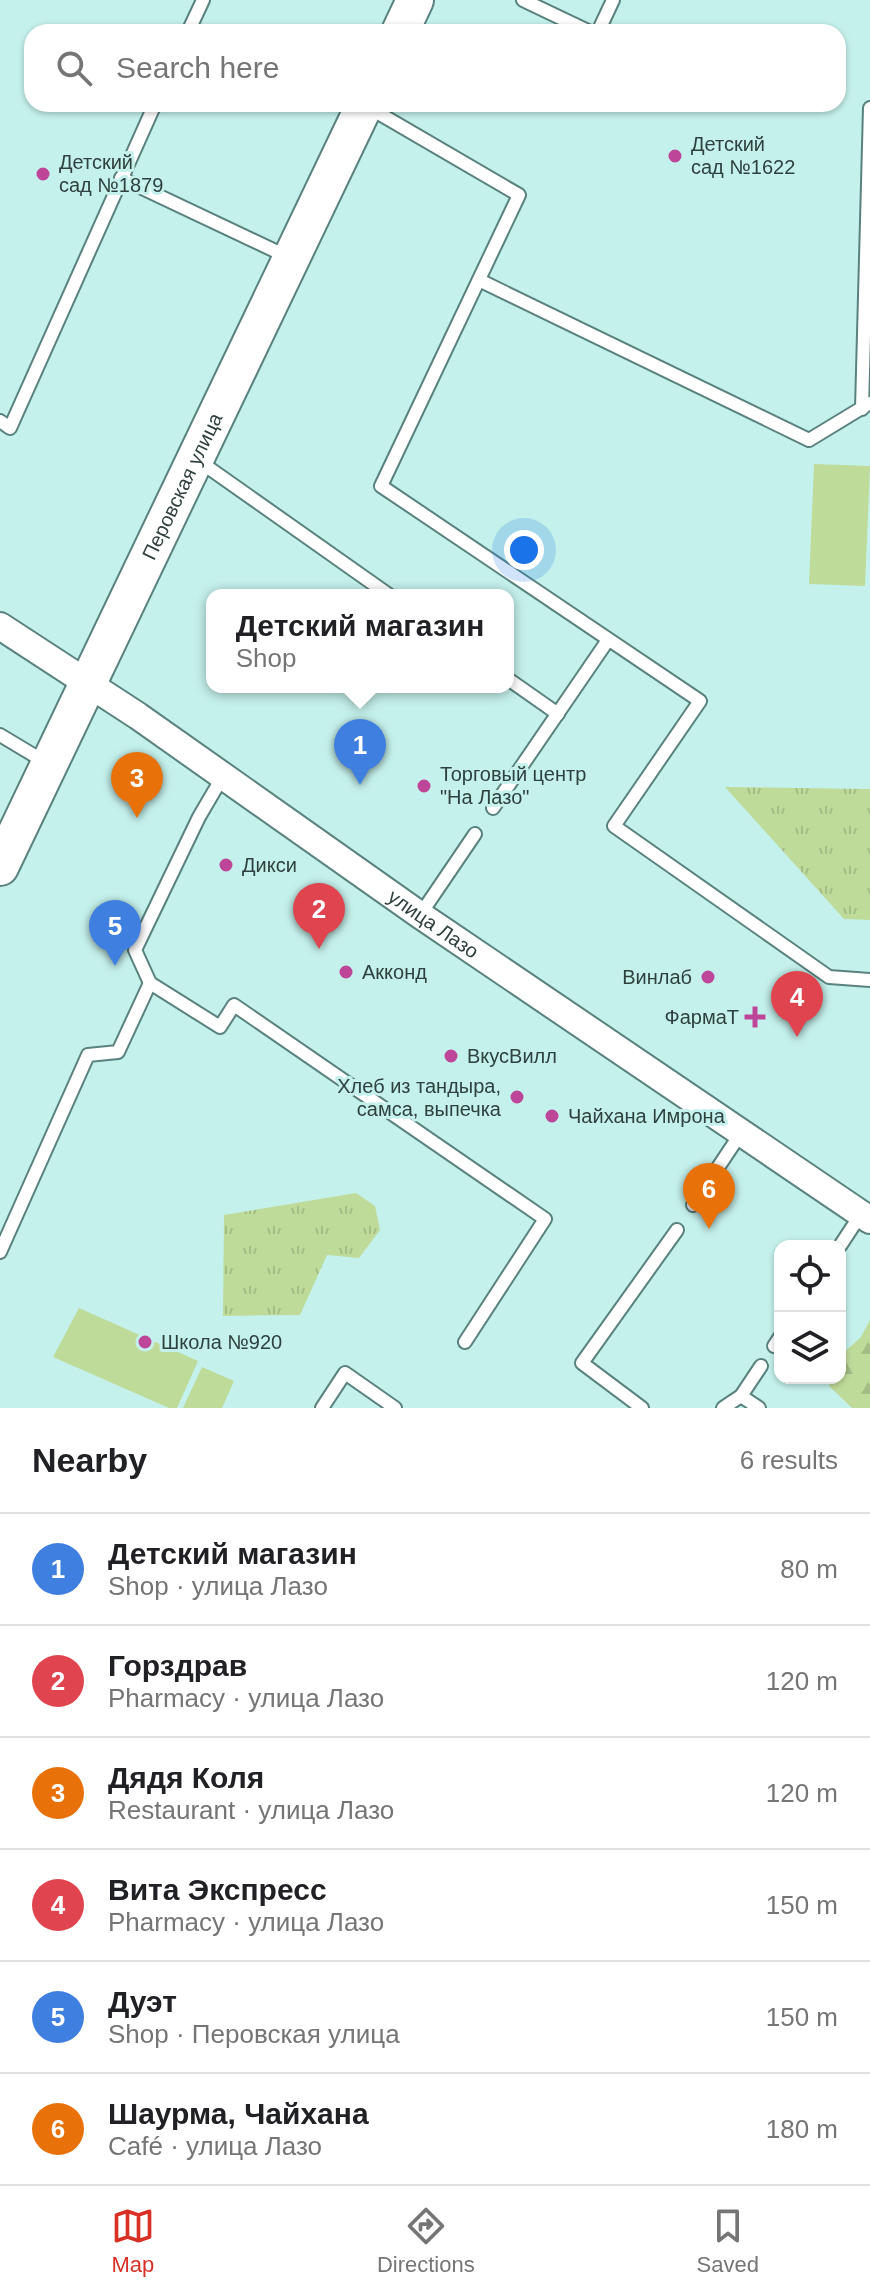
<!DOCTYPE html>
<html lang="en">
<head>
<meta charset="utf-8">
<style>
  body { margin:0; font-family:Arial,sans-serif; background:#f2f2f2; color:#202124 }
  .controls { position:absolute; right:24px; bottom:24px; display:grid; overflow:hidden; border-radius:16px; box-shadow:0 2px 6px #0004 }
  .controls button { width:72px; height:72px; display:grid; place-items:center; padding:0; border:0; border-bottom:2px solid #e0e0e0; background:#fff; color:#202124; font:40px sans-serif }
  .you { position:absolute; left:524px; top:550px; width:28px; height:28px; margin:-20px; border:6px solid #fff; border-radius:50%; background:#1a73e8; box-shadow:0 0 0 12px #1a73e833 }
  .badge { display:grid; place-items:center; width:52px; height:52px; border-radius:50%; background:#d93025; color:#fff; font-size:26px; font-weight:700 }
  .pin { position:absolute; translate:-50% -66px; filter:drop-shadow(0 2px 4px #0008) }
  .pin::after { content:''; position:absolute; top:42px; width:28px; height:24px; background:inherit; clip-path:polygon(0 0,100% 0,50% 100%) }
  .popup { position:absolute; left:206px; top:589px; width:308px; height:104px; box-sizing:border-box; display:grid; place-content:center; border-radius:16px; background:#fff; filter:drop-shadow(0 2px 6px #0005); font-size:26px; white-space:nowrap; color:#757577 }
  .popup b { font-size:30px; color:#202124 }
  .popup::after { content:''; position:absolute; left:50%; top:100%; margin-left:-16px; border:16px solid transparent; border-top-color:#fff }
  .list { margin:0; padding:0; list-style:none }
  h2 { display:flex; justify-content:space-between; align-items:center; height:104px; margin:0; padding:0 32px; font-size:34px }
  h2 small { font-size:26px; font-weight:400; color:#757577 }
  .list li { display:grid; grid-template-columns:52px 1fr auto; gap:24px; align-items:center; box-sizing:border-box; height:112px; padding:0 32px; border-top:2px solid #e0e0e0 }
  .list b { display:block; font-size:30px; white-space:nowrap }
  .list p { margin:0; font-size:26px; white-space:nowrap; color:#757577 }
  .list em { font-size:26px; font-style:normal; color:#757577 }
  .icon { flex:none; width:44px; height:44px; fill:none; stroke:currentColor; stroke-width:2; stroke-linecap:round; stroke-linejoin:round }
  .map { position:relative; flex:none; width:870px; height:1408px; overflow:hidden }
  .search { position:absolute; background:#fff; box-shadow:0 2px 6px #0004; left:24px; right:24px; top:24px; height:88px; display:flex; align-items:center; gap:20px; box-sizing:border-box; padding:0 28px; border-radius:24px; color:#757577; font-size:30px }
  .sheet { height:776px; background:#fff }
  nav { display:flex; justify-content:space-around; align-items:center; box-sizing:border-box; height:112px; border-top:2px solid #e0e0e0; background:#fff; font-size:22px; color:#757577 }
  nav a { display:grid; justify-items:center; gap:4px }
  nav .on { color:#d93025 }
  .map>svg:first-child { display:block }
  .grass { fill:url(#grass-tufts) }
  .forest { fill:url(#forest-firs) }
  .pitch { fill:#bfdb9a }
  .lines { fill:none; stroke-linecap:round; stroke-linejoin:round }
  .lane-casing { stroke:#59827e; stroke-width:16 }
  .street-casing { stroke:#59827e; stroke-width:30 }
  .secondary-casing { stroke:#59827e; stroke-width:40 }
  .lane { stroke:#fff; stroke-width:12 }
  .street { stroke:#fff; stroke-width:26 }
  .secondary { stroke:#fff; stroke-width:36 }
  .poi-dot { fill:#be4699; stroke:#c5f1ec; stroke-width:3 }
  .labels { text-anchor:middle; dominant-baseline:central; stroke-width:6; stroke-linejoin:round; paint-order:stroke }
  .poi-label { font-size:20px; fill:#2f413f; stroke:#c5f1ec; text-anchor:start }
  .street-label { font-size:20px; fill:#2f413f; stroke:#c5f1ec }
</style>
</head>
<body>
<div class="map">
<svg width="870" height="1408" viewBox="0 0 870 1408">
  <defs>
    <pattern id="grass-tufts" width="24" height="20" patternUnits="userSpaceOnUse" patternTransform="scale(2)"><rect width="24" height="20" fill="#bfdb9a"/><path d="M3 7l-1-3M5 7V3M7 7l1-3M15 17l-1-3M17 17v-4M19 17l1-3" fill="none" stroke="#a4bd86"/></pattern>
    <pattern id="forest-firs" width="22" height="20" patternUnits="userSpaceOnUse" patternTransform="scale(2)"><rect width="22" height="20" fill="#bfdb9a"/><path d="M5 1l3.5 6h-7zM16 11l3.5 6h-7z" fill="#a4bd86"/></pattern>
  </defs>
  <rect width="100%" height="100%" fill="#c5f1ec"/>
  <g class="grass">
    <path d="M725 787 870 789V920L844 919Z"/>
    <path d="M356 1193 375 1206 380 1230 359 1258 327 1255 300 1315 223 1316 224 1215Z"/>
  </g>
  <path class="forest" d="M870 1320V1408H852L829 1386 831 1378H840V1356L861 1337Z"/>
  <g class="pitch">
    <path d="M814 464 870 466 865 586 809 584Z"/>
    <path d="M79 1308 198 1361 177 1408H169L53 1357Z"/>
    <path d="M202 1367 234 1381 222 1408H183Z"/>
  </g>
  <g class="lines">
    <defs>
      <g id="lane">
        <path d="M523 0 590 32"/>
        <path d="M188 32 203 0"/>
        <path d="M598 32 613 0"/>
        <path d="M368 107 519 195 381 486 700 701 614 826 829 977 870 980"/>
        <path d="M121 178 288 257"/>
        <path d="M479 280 809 440 870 403"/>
        <path d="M862 409 870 108"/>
        <path d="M0 421 10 428 155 104"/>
        <path d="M199 461 389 595"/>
        <path d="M508 679 558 714"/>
        <path d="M0 735 45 762"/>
        <path d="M223 776 199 817 135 950 150 983 220 1027 234 1005 545 1219 465 1342"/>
        <path d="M493 808 608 640"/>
        <path d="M420 915 475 834"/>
        <path d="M693 1205 741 1133"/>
        <path d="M840 1246 861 1214"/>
        <path d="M0 1252 88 1055 118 1052 150 983"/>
        <path d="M774 1346 780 1337"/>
        <path d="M322 1408 345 1373 395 1408"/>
        <path d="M642 1408 582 1363 677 1230"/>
        <path d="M723 1408 741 1396"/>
        <path d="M759 1408 741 1396 761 1366"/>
      </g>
      <g id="street">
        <path id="s1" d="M0 626 138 716 420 915 870 1220"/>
      </g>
      <g id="secondary">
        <path d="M400 32 415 0"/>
        <path id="s2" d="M0 867 365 104"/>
      </g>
    </defs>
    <use href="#lane" class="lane-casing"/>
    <use href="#street" class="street-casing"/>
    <use href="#secondary" class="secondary-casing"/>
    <use href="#lane" class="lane"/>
    <use href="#street" class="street"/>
    <use href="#secondary" class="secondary"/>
  </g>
  <g class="poi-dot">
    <circle cx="675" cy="156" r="8"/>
    <circle cx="43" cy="174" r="8"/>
    <circle cx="424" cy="786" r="8"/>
    <circle cx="226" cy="865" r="8"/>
    <circle cx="346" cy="972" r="8"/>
    <circle cx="708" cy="977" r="8"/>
    <path d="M751 1005h8v8h8v8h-8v8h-8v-8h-8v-8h8z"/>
    <circle cx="451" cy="1056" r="8"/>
    <circle cx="517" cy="1097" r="8"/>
    <circle cx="552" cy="1116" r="8"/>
    <circle cx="145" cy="1342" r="8"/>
  </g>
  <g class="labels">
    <g class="poi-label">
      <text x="691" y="144">Детский<tspan x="691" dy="23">сад №1622</tspan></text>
      <text x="59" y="162">Детский<tspan x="59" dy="23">сад №1879</tspan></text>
      <text x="440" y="774">Торговый центр<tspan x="440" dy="23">"На Лазо"</tspan></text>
      <text x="242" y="865">Дикси</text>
      <text x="362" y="972">Акконд</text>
      <text x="692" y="977" text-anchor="end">Винлаб</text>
      <text x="739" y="1017" text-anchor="end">ФармаТ</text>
      <text x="467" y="1056">ВкусВилл</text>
      <text x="501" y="1086" text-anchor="end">Хлеб из тандыра,<tspan x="501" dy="23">самса, выпечка</tspan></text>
      <text x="568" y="1116">Чайхана Имрона</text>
      <text x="161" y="1342">Школа №920</text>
    </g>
    <g class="street-label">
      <text stroke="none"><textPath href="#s2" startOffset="422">Перовская улица</textPath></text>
      <text stroke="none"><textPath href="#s1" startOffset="526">улица Лазо</textPath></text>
    </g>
  </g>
</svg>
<div class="controls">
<button><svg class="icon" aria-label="locate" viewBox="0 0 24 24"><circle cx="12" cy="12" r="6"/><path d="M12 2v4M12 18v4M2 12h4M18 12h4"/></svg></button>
<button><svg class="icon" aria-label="layers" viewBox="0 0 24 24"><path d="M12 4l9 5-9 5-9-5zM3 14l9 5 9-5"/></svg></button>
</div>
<div class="you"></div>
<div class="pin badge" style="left:360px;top:785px;background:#3f7fe0">1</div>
<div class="popup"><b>Детский магазин</b>Shop</div>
<div class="pin badge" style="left:319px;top:949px;background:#e0444e">2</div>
<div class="pin badge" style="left:137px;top:818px;background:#e8710a">3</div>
<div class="pin badge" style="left:797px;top:1037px;background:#e0444e">4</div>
<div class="pin badge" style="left:115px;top:966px;background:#3f7fe0">5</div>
<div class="pin badge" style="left:709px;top:1229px;background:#e8710a">6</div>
<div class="search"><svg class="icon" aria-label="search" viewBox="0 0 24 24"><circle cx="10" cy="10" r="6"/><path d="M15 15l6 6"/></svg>Search here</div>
</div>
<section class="sheet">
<h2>Nearby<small>6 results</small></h2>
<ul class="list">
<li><span class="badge" style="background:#3f7fe0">1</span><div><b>Детский магазин</b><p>Shop · улица Лазо</p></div><em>80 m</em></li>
<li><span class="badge" style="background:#e0444e">2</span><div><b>Горздрав</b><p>Pharmacy · улица Лазо</p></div><em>120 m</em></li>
<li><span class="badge" style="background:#e8710a">3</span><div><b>Дядя Коля</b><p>Restaurant · улица Лазо</p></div><em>120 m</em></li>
<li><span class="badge" style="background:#e0444e">4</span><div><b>Вита Экспресс</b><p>Pharmacy · улица Лазо</p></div><em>150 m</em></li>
<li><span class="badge" style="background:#3f7fe0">5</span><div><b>Дуэт</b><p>Shop · Перовская улица</p></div><em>150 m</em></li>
<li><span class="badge" style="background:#e8710a">6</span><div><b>Шаурма, Чайхана</b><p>Café · улица Лазо</p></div><em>180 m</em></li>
</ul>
</section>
<nav>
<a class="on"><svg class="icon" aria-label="map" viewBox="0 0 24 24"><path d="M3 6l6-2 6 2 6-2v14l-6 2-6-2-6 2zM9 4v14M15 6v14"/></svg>Map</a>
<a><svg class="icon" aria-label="directions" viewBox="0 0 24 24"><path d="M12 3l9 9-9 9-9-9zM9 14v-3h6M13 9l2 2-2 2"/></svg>Directions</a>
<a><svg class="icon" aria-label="saved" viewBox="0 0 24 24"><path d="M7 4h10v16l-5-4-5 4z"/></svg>Saved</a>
</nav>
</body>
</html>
